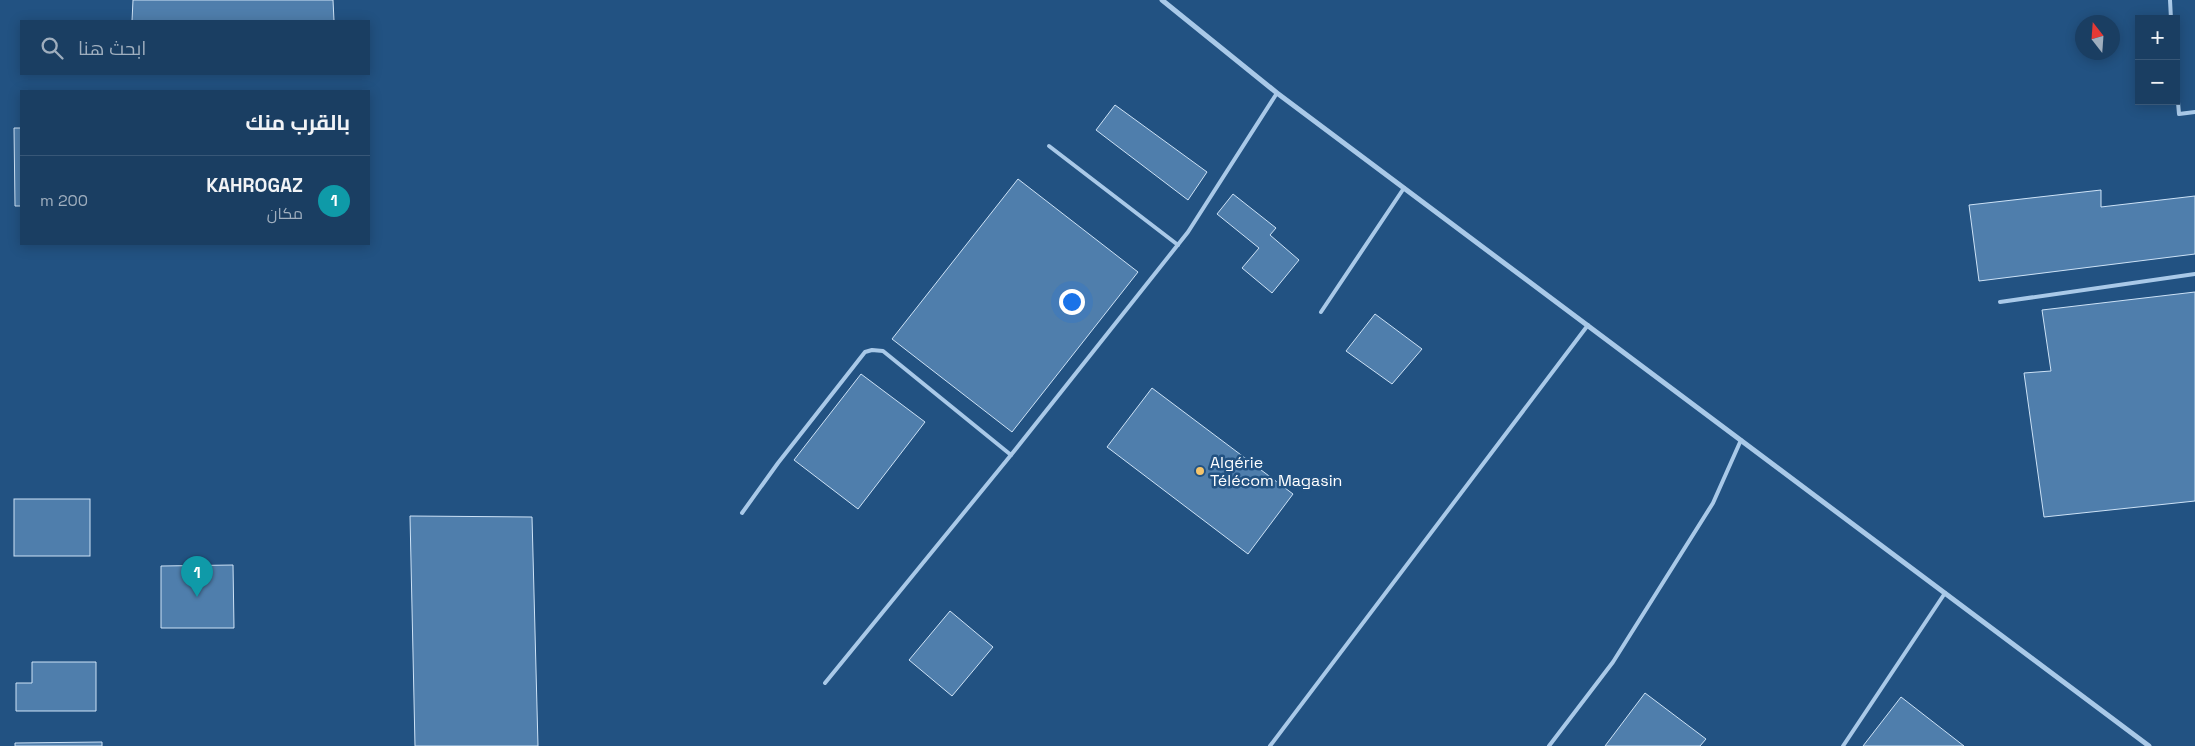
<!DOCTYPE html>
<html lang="ar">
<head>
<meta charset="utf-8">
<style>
  body { margin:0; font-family:"Space Grotesk",Cairo,sans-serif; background:#234568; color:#f1f3f6; direction:rtl }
  .controls { position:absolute; right:15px; top:15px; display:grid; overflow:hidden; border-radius:0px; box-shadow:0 2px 12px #0003 }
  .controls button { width:45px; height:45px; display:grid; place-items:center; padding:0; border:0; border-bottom:1px solid #385777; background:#1a3e62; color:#f1f3f6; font:25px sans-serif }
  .compass { position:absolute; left:2075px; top:15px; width:45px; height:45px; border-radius:50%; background:#1a3e62; box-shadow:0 2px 12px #0003; rotate:343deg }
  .you { position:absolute; left:1071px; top:301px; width:18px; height:18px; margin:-12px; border:4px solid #fff; border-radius:50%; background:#1a73e8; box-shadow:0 0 0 8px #1a73e833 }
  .badge { display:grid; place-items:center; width:32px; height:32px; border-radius:50%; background:#f4c46b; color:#fff; font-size:16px; font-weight:700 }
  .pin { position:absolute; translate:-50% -41px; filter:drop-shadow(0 1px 2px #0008) }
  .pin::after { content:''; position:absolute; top:26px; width:18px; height:15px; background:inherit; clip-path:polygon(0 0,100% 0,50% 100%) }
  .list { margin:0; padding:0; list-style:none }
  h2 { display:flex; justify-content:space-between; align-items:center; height:65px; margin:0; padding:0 20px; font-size:21px }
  h2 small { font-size:16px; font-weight:400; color:#9faebe }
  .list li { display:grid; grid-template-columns:32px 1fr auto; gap:15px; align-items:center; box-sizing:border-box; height:90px; padding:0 20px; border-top:1px solid #385777 }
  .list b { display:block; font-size:19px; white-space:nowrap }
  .list p { margin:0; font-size:16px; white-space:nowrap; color:#9faebe }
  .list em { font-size:16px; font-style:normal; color:#9faebe }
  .icon { flex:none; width:28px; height:28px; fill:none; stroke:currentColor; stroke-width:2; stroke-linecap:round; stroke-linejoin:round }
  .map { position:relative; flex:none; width:2195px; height:746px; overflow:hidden; direction:ltr }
  .search { position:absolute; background:#1a3e62; box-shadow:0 2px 12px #0003; left:20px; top:20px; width:350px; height:55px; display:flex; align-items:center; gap:12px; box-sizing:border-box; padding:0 18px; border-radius:0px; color:#9faebe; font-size:19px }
  .panel { position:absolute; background:#1a3e62; box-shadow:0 2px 12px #0003; left:20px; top:90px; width:350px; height:155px; border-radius:0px; direction:rtl }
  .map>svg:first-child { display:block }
  .building { fill:#4f7eac; stroke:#cde2f6 }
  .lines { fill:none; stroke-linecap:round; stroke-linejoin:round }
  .service { stroke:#a9c9e8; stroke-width:4 }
  .minor { stroke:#a9c9e8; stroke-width:5 }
  .poi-dot { fill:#f4c46b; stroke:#225282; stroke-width:2 }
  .labels { text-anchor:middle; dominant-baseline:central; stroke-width:5; stroke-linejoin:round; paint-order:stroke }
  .poi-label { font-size:16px; fill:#fff; stroke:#225282; text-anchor:start }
</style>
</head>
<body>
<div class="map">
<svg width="2195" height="746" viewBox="0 0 2195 746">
  <rect width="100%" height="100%" fill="#225282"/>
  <g class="building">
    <path d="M133 0H333L334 21H132Z"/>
    <path d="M1115 105 1207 172 1188 200 1096 130Z"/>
    <path d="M14 128H21V206H15Z"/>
    <path d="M1018 179 1138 272 1012 432 892 339Z"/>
    <path d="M2101 190V207L2195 196V254L1979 281 1969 205Z"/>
    <path d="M1233 194 1276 228 1270 235 1299 260 1272 293 1242 268 1259 248 1217 214Z"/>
    <path d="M2195 292V501L2044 517 2024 373 2051 371 2042 310Z"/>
    <path d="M1375 314 1422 349 1392 384 1346 351Z"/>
    <path d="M861 374 925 422 858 509 794 460Z"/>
    <path d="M1152 388 1293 494 1248 554 1107 447Z"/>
    <rect x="14" y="499" width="76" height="57"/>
    <path d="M410 516 532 517 538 746H415Z"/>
    <path d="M233 565 234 628H161V566Z"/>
    <path d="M950 611 993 647 952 696 909 660Z"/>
    <path d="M32 662H96V711H16V683H32Z"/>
    <path d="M1645 693 1706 739 1700 746H1605Z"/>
    <path d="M1901 697 1964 746H1863Z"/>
    <path d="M102 742V746H15V743Z"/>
  </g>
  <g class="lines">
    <g class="service">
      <path d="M2170 0 2171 19"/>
      <path d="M2176 78 2179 114 2195 112"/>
      <path d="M1049 146 1178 245"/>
      <path d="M2000 302 2195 274"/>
      <path d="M1321 312 1404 188"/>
      <path d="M742 513 778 463 865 352 872 350 883 351 1011 455 1188 232 1277 93"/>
      <path d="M825 683 1011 455"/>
      <path d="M1270 746 1588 325"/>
      <path d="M1549 746 1613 662 1713 503 1741 440"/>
      <path d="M1843 746 1945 593"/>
    </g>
    <path class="minor" d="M1162 0 1277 93 2149 746"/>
  </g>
  <circle class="poi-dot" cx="1200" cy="471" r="5"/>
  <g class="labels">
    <g class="poi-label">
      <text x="1210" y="462">Algérie<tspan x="1210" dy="18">Télécom Magasin</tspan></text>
    </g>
  </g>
</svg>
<div class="controls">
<button>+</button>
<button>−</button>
</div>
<svg class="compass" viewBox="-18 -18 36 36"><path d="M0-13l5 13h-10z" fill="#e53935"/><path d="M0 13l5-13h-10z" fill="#9faebe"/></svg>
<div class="you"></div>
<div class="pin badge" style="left:197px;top:597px;background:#0f9aa8">1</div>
<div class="search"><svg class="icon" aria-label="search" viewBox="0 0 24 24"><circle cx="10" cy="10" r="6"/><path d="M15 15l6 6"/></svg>ابحث هنا</div>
<section class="panel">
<h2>بالقرب منك<small></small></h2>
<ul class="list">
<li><span class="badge" style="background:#0f9aa8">1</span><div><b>KAHROGAZ</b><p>مكان</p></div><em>200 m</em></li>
</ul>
</section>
</div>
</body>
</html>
